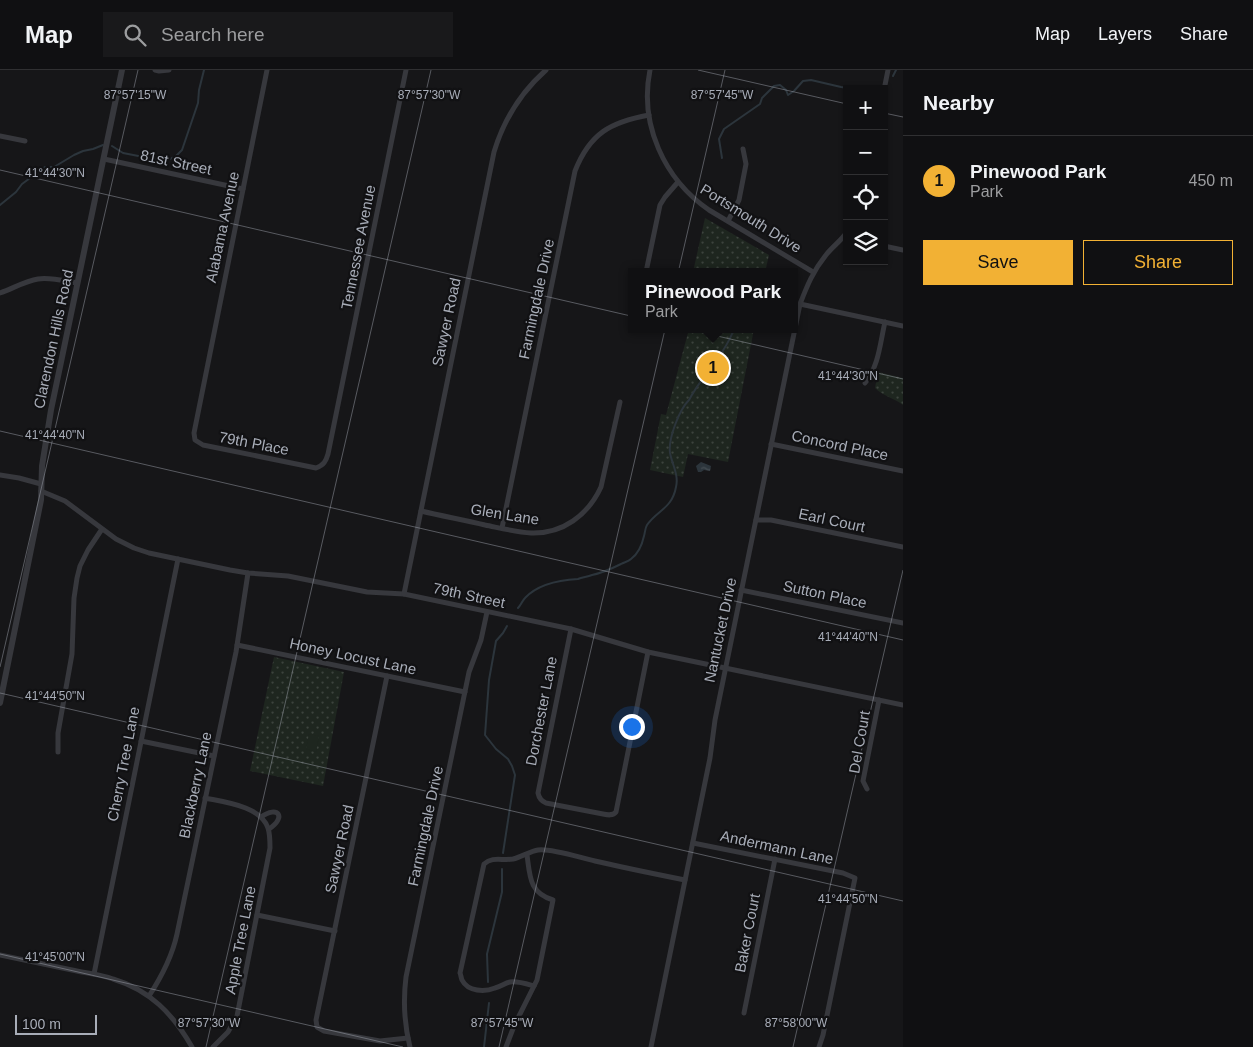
<!DOCTYPE html>
<html lang="en">
<head>
<meta charset="utf-8">
<style>
  body { margin:0; font-family:Helvetica,sans-serif; background:#19191b; color:#f1f3f6 }
  .controls { position:absolute; right:15px; top:15px; display:grid; overflow:hidden; border-radius:0px; box-shadow:0 1px 4px #0004 }
  .controls button { width:45px; height:45px; display:grid; place-items:center; padding:0; border:0; border-bottom:1px solid #303032; background:#101012; color:#f1f3f6; font:25px sans-serif }
  .scale { position:absolute; left:15px; bottom:12px; width:82px; box-sizing:border-box; padding-left:5px; border:2px solid #a8adb8; border-top:0; font-size:14px; line-height:18px; white-space:nowrap; color:#a8adb8; -webkit-text-stroke:4px #111113; paint-order:stroke }
  .you { position:absolute; left:631px; top:656px; width:18px; height:18px; margin:-12px; border:4px solid #fff; border-radius:50%; background:#1a73e8; box-shadow:0 0 0 8px #1a73e833 }
  .badge { display:grid; place-items:center; width:32px; height:32px; border-radius:50%; background:#f2b134; color:#111; font-size:16px; font-weight:700 }
  .pin { position:absolute; translate:-50% -50%; border:2px solid #fff; box-shadow:0 1px 5px #0006 }
  .popup { position:absolute; left:628px; top:198px; width:170px; height:65px; box-sizing:border-box; display:grid; place-content:center; border-radius:0px; background:#101012; filter:drop-shadow(0 1px 4px #0005); font-size:16px; white-space:nowrap; color:#9c9d9f }
  .popup b { font-size:19px; color:#f1f3f6 }
  .popup::after { content:''; position:absolute; left:50%; top:100%; margin-left:-10px; border:10px solid transparent; border-top-color:#101012 }
  .list { margin:0; padding:0; list-style:none }
  h2 { display:flex; justify-content:space-between; align-items:center; height:65px; margin:0; padding:0 20px; font-size:21px }
  h2 small { font-size:16px; font-weight:400; color:#9c9d9f }
  .list li { display:grid; grid-template-columns:32px 1fr auto; gap:15px; align-items:center; box-sizing:border-box; height:90px; padding:0 20px; border-top:1px solid #303032 }
  .list b { display:block; font-size:19px; white-space:nowrap }
  .list p { margin:0; font-size:16px; white-space:nowrap; color:#9c9d9f }
  .list em { font-size:16px; font-style:normal; color:#9c9d9f }
  .actions { display:flex; gap:10px; padding:15px 20px }
  .actions a { flex:1; padding:11px 0; border:1px solid #f2b134; border-radius:0px; text-align:center; font-size:18px; color:#f2b134 }
  .actions .main { background:#f2b134; color:#111 }
  .icon { flex:none; width:28px; height:28px; fill:none; stroke:currentColor; stroke-width:2; stroke-linecap:round; stroke-linejoin:round }
  .map { position:relative; flex:none; width:903px; height:977px; overflow:hidden }
  header { display:flex; align-items:center; gap:30px; box-sizing:border-box; height:70px; padding:0 25px; background:#101012; border-bottom:1px solid #303032 }
  header strong { font-size:24px }
  nav { display:flex; gap:28px; margin-inline-start:auto; font-size:18px }
  .search { width:350px; height:45px; background:#19191b; display:flex; align-items:center; gap:12px; box-sizing:border-box; padding:0 18px; border-radius:0px; color:#9c9d9f; font-size:19px }
  main { display:flex }
  aside { flex:1; background:#101012 }
  .map>svg:first-child { display:block }
  .grass { fill:url(#grass-dots) }
  .garden { fill:#1e261f }
  .water { fill:url(#water-ripples) }
  .lines { fill:none; stroke-linecap:round; stroke-linejoin:round }
  .stream { stroke:#2c353c; stroke-width:2 }
  .minor { stroke:#37383d; stroke-width:5 }
  .tertiary { stroke:#37383d; stroke-width:6 }
  .ticks { fill:none; stroke:#a8adb8; stroke-width:1; stroke-opacity:0.45 }
  .labels { text-anchor:middle; dominant-baseline:central; stroke-width:4.5; stroke-linejoin:round; paint-order:stroke }
  .street-label { font-size:15px; fill:#a8adb8; stroke:#111113 }
  .ticks-label { font-size:12px; text-anchor:middle; fill:#a8adb8; stroke:#111113; stroke-width:4.5; stroke-linejoin:round; paint-order:stroke }
</style>
</head>
<body>
<header>
<strong>Map</strong>
<div class="search"><svg class="icon" aria-label="search" viewBox="0 0 24 24"><circle cx="10" cy="10" r="6"/><path d="M15 15l6 6"/></svg>Search here</div>
<nav><a>Map</a><a>Layers</a><a>Share</a></nav>
</header>
<main>
<div class="map">
<svg width="903" height="977" viewBox="0 0 903 977">
  <defs>
    <pattern id="grass-dots" width="8" height="8" patternUnits="userSpaceOnUse" patternTransform="scale(1.25)"><rect width="8" height="8" fill="#1e261f"/><path d="M2 2h.1M6 6h.1" fill="none" stroke="#3c433d" stroke-width="1.8" stroke-linecap="round"/></pattern>
    <pattern id="water-ripples" width="26" height="14" patternUnits="userSpaceOnUse" patternTransform="scale(1.25)"><rect width="26" height="14" fill="#2c353c"/><path d="M2 4q2-2 4 0t4 0M15 11q2-2 4 0t4 0" fill="none" stroke="#485056"/></pattern>
  </defs>
  <rect width="100%" height="100%" fill="#161618"/>
  <g class="grass">
    <path d="M705 148 769 185 765 202H693Z"/>
    <path d="M689 259H754L728 392 688 384 683 407 650 400 661 344 666 345Z"/>
    <path d="M878 302 903 308V335C894 328 883 326 875 318Z"/>
    <path d="M274 587 344 602 323 716 250 701Z"/>
  </g>
  <path class="garden" d="M309 664 319 666 316 682 306 679Z"/>
  <path class="water" d="M701 392 711 396 710 401 704 400 701 402H698L696 396Z"/>
  <g class="lines">
    <g class="stream">
      <path d="M893 6 896 0"/>
      <path d="M868 19 875 18 878 17"/>
      <path d="M112 76 123 83 159 90H167L175 87 182 80 198 33 199 20 204 0"/>
      <path d="M722 88 719 69 724 59 760 34 762 28 774 16 780 15 786 20 788 25 794 21 803 11 811 10 841 17 855 19"/>
      <path d="M0 135 16 122 22 114 45 97H54L74 85 83 81 93 79 103 75"/>
      <path d="M518 538C521 535 522 531 525 528 538 514 560 510 578 509 582 507 587 507 592 505 602 503 611 499 621 494 624 492 628 492 631 489 638 484 642 475 644 466 645 463 645 458 647 455 657 440 672 439 676 417 679 405 672 394 670 383 668 369 679 340 689 330 702 305 724 286 734 259"/>
      <path d="M503 783 515 705 512 696 508 689 496 679 485 665 489 610 496 571 503 563 507 556"/>
      <path d="M488 912 487 884 502 822V799"/>
      <path d="M484 977 489 933"/>
    </g>
    <g class="minor">
      <path d="M155 0 159 1 169 0"/>
      <path d="M267 0 194 363 195 370 203 375 316 398C324 395 326 391 328 384L406 0"/>
      <path d="M650 0C639 54 664 109 709 140L813 202"/>
      <path d="M884 20 888 0"/>
      <path d="M0 66 25 71"/>
      <path d="M104 89 243 119"/>
      <path d="M728 151 739 130 746 94 743 79"/>
      <path d="M884 176 903 180"/>
      <path d="M646 202 660 135 665 127 678 112"/>
      <path d="M0 223C12 219 25 211 38 209 50 207 65 211 77 213"/>
      <path d="M800 234 903 256"/>
      <path d="M865 313C879 296 880 273 885 252"/>
      <path d="M771 374 903 401"/>
      <path d="M0 405 19 408 41 414"/>
      <path d="M41 421 65 431 116 469 134 478 149 483 230 500 248 503 288 506 367 522 404 524 571 559 648 582 903 635"/>
      <path d="M421 441C442 446 464 450 485 455 500 458 516 462 531 463 563 464 588 445 601 417L620 332"/>
      <path d="M756 450H771L903 477"/>
      <path d="M502 458 575 101C590 63 611 52 649 45"/>
      <path d="M741 520 903 553"/>
      <path d="M404 524 494 82C504 49 521 22 546 0"/>
      <path d="M571 559 538 723C539 728 541 731 546 733L603 744C608 745 613 746 616 742L648 582"/>
      <path d="M237 575 465 622"/>
      <path d="M387 606 316 950 317 957 324 961 380 971 408 968"/>
      <path d="M141 671 214 686"/>
      <path d="M58 682V663L72 584 74 528 77 508 80 496 88 480 102 459"/>
      <path d="M867 719 863 711 879 630"/>
      <path d="M205 728C224 732 261 736 268 758 270 764 270 771 270 778L237 946 228 962 213 977"/>
      <path d="M261 747C278 735 287 747 269 759"/>
      <path d="M693 773 843 803 855 808 823 965 819 977"/>
      <path d="M527 785C530 806 529 823 553 830L537 910 534 916"/>
      <path d="M257 845 335 861"/>
      <path d="M0 885C24 890 48 895 72 900 85 903 100 904 113 909 150 920 173 944 192 977"/>
      <path d="M94 904 178 489"/>
      <path d="M149 926C162 906 172 887 177 864L236 582 248 503"/>
      <path d="M744 943 775 789"/>
      <path d="M410 977C404 953 403 931 406 907L469 602 481 570 487 542"/>
      <path d="M506 977 514 956 534 916C527 914 518 911 510 912 505 913 500 917 495 918 485 922 468 922 462 910 461 908 461 905 460 903L484 794C493 786 502 791 513 789 521 787 531 781 538 780 551 778 581 788 595 791 625 798 655 804 685 810"/>
      <path d="M651 977 710 688 715 650 800 234C807 216 813 201 826 185 832 177 841 171 847 162"/>
    </g>
    <path class="tertiary" d="M0 633 41 430 42 396 51 340 122 0"/>
  </g>
  <path class="ticks" d="M698 0 847 34M884 43 903 47M0 100 903 309M0 361 903 570M0 597 138 0M0 623 903 831M0 884 403 977M206 977 431 0M499 977 725 0M793 977 903 500"/>
  <g class="labels">
    <g class="street-label">
      <text transform="translate(176 92) rotate(12)">81st Street</text>
      <text transform="translate(751 148) rotate(32)">Portsmouth Drive</text>
      <text transform="translate(222 157) rotate(-78)">Alabama Avenue</text>
      <text transform="translate(358 177) rotate(-79)">Tennessee Avenue</text>
      <text transform="translate(536 229) rotate(-78)">Farmingdale Drive</text>
      <text transform="translate(446 252) rotate(-78)">Sawyer Road</text>
      <text transform="translate(53 269) rotate(-78)">Clarendon Hills Road</text>
      <text transform="translate(254 373) rotate(11)">79th Place</text>
      <text transform="translate(840 375) rotate(12)">Concord Place</text>
      <text transform="translate(505 444) rotate(9)">Glen Lane</text>
      <text transform="translate(832 450) rotate(12)">Earl Court</text>
      <text transform="translate(825 524) rotate(12)">Sutton Place</text>
      <text transform="translate(469 525) rotate(12)">79th Street</text>
      <text transform="translate(720 560) rotate(-78)">Nantucket Drive</text>
      <text transform="translate(353 586) rotate(12)">Honey Locust Lane</text>
      <text transform="translate(541 641) rotate(-79)">Dorchester Lane</text>
      <text transform="translate(859 672) rotate(-80)">Del Court</text>
      <text transform="translate(123 694) rotate(-79)">Cherry Tree Lane</text>
      <text transform="translate(195 715) rotate(-78)">Blackberry Lane</text>
      <text transform="translate(425 756) rotate(-78)">Farmingdale Drive</text>
      <text transform="translate(777 777) rotate(12)">Andermann Lane</text>
      <text transform="translate(339 779) rotate(-78)">Sawyer Road</text>
      <text transform="translate(747 863) rotate(-79)">Baker Court</text>
      <text transform="translate(240 870) rotate(-79)">Apple Tree Lane</text>
    </g>
  </g>
  <g class="ticks-label">
    <text x="135" y="29">87°57'15"W</text>
    <text x="429" y="29">87°57'30"W</text>
    <text x="722" y="29">87°57'45"W</text>
    <text x="55" y="107">41°44'30"N</text>
    <text x="848" y="310">41°44'30"N</text>
    <text x="55" y="369">41°44'40"N</text>
    <text x="848" y="571">41°44'40"N</text>
    <text x="55" y="630">41°44'50"N</text>
    <text x="848" y="833">41°44'50"N</text>
    <text x="55" y="891">41°45'00"N</text>
    <text x="209" y="957">87°57'30"W</text>
    <text x="502" y="957">87°57'45"W</text>
    <text x="796" y="957">87°58'00"W</text>
  </g>
</svg>
<div class="controls">
<button>+</button>
<button>−</button>
<button><svg class="icon" aria-label="locate" viewBox="0 0 24 24"><circle cx="12" cy="12" r="6"/><path d="M12 2v4M12 18v4M2 12h4M18 12h4"/></svg></button>
<button><svg class="icon" aria-label="layers" viewBox="0 0 24 24"><path d="M12 4l9 5-9 5-9-5zM3 14l9 5 9-5"/></svg></button>
</div>
<div class="scale">100 m</div>
<div class="you"></div>
<div class="pin badge" style="left:713px;top:298px">1</div>
<div class="popup"><b>Pinewood Park</b>Park</div>
</div>
<aside>
<h2>Nearby<small></small></h2>
<ul class="list">
<li><span class="badge">1</span><div><b>Pinewood Park</b><p>Park</p></div><em>450 m</em></li>
</ul>
<div class="actions"><a class="main">Save</a><a>Share</a></div>
</aside>
</main>
</body>
</html>
